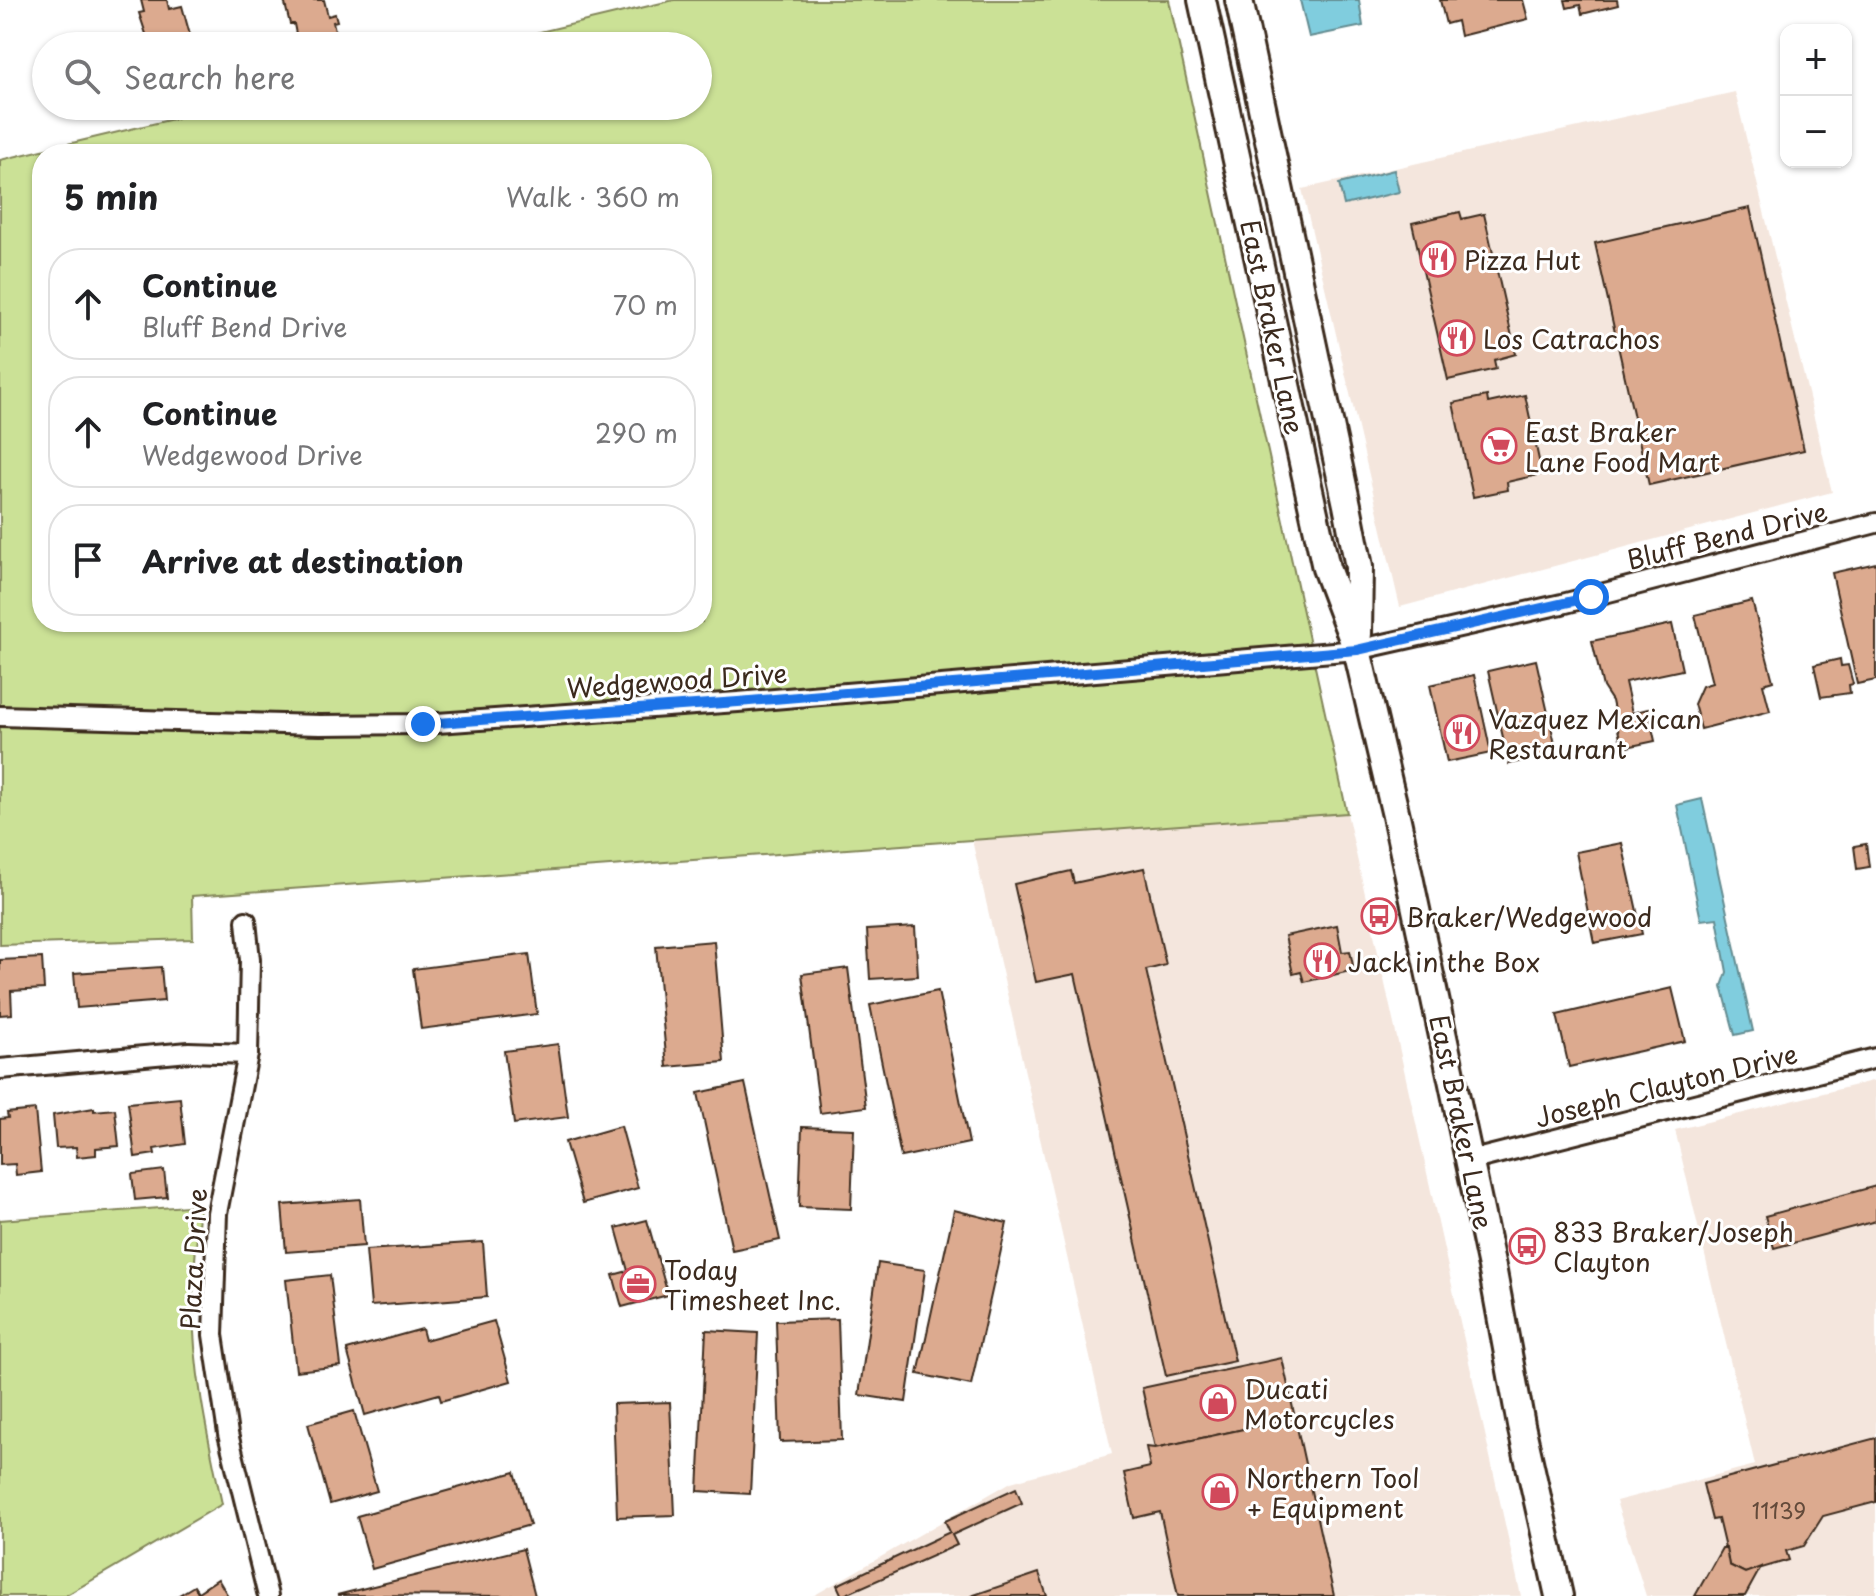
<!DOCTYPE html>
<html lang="en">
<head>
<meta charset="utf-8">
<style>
  body { margin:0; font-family:"Playpen Sans",sans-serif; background:#f6f6f6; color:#202124 }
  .controls { position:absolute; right:24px; top:24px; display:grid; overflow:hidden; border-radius:16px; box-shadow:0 2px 6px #0004 }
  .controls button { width:72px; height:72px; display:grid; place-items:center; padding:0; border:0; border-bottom:2px solid #e0e0e0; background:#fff; color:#202124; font:40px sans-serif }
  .stop { position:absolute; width:24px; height:24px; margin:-18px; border:6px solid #1a73e8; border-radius:50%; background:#fff }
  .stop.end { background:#1a73e8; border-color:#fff; box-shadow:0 2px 8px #0008 }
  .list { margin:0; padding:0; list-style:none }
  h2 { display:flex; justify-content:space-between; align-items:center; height:104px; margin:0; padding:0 32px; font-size:34px }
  h2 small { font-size:26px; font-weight:400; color:#757577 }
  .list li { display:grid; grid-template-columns:52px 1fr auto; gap:24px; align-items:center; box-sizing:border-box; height:112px; margin:0 16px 16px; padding:0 16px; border:2px solid #e0e0e0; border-radius:32px }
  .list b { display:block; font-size:30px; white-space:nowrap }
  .list p { margin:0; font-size:26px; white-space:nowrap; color:#757577 }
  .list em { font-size:26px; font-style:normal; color:#757577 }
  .icon { flex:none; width:44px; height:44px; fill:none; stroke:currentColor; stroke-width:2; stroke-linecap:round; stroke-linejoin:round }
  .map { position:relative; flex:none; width:1876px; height:1596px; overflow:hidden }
  .search { position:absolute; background:#fff; box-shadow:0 2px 6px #0004; left:32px; top:32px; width:680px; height:88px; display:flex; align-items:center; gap:20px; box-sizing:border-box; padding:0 28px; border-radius:44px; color:#757577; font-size:30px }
  .panel { position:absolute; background:#fff; box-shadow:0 2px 6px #0004; left:32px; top:144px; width:680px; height:488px; border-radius:32px }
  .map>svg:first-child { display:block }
  .built { fill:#f4e6dd }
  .green { fill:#cbe196; stroke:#83865a; stroke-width:2; fill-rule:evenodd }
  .water { fill:#80cdde; stroke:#648c91; stroke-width:2 }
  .building { fill:#dcaa8f; stroke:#3b2a1e; stroke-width:2 }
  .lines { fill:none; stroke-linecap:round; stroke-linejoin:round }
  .street-casing { stroke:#3b2a1e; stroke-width:24 }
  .secondary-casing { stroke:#3b2a1e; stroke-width:32 }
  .street { stroke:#fff; stroke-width:18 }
  .secondary { stroke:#fff; stroke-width:26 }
  .route { stroke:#1a73e8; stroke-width:10 }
  .labels { text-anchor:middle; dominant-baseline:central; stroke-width:6; stroke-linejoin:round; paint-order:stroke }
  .number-label { font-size:22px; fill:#634a3a }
  .poi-label { font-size:26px; fill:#3b2a1e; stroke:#fff; text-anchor:start }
  .street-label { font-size:26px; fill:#3b2a1e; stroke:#fff }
</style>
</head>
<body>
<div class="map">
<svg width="1876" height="1596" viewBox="0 0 1876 1596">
  <rect width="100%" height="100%" fill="#fff"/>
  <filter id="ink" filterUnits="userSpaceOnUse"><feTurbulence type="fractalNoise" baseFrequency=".0125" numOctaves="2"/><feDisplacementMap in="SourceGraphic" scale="16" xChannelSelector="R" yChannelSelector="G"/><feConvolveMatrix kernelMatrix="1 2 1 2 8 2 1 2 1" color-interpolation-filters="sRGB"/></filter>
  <g filter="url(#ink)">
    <g class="built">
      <path d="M1735 92 1832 492 1400 607 1302 189Z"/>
      <path d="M1347 813 1521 1596H813L1011 1482 1112 1454 972 840Z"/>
      <path d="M1876 1080V1596H1646L1616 1501 1755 1465 1675 1130Z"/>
    </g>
    <g class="green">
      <path d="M674 0H1169L1347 813 192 896 193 939 0 945V160L228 106H698V46H481ZM42 154H702V622H42Z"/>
      <path d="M200 1205C197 1238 193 1270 193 1303 193 1371 208 1438 222 1504L65 1596H0V1220Z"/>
    </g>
    <g class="water">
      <path d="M1300 0H1359L1363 26 1309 37Z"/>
      <path d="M1394 170 1399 192 1344 205 1339 184Z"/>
      <path d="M1702 799 1753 1031 1735 1035 1722 986 1727 972 1717 918 1701 920 1677 805Z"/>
    </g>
    <g class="building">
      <path d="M141 0H167L169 9 182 6 193 46H150L139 13 144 12Z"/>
      <path d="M284 0H324L328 16 335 14 337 21 333 22 336 34 325 36 327 46H296L298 44 294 24H290Z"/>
      <path d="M1440 0H1523L1528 19 1460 36 1457 21 1446 24Z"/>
      <path d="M1565 0H1617L1618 5 1582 14 1580 5 1567 8Z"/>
      <path d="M1750 208 1804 450 1649 485 1595 243Z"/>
      <path d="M1460 212 1462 219 1484 214 1516 354 1494 360 1496 369 1448 380 1412 223Z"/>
      <path d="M1525 395 1542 474 1507 482 1508 490 1473 497 1453 403 1487 396 1488 403Z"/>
      <path d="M1876 563V680L1857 684 1832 573Z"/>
      <path d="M1752 601 1773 681 1763 684 1770 711 1701 729 1694 704 1702 686 1712 683 1695 615Z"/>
      <path d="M1672 624 1682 670 1625 682 1632 713 1648 709 1655 741 1622 748 1612 701 1603 687 1592 641Z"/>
      <path d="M1840 659 1841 666 1848 665 1853 684 1849 685 1850 693 1821 697 1814 665Z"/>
      <path d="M1536 660 1557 753 1509 764 1488 671Z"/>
      <path d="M1474 675 1491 753 1447 762 1430 685Z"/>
      <path d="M1622 843 1642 934 1594 943 1576 852Z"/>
      <path d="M1866 844 1869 867 1857 869 1854 846Z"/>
      <path d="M1144 868 1166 965 1146 970 1235 1361 1166 1376 1075 974 1036 982 1014 884 1071 871 1074 883Z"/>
      <path d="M1337 925 1342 952 1350 951 1354 970 1304 982 1301 972 1293 974 1285 936Z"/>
      <path d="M915 927 918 976 870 979 867 930Z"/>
      <path d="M714 941 724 1062 667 1067 656 946Z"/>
      <path d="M529 954 537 1014 421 1029 413 969Z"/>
      <path d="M42 958 44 989 11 991 12 1014 0 1015V960Z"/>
      <path d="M161 967 164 1001 77 1008 74 973Z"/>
      <path d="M848 968 866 1107 820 1113 802 974Z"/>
      <path d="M1672 988 1685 1041 1569 1067 1557 1015Z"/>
      <path d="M938 991 969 1143 901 1157 870 1005Z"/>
      <path d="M558 1044 568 1117 514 1124 504 1051Z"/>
      <path d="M745 1083 780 1240 732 1250 698 1093Z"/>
      <path d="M180 1098 185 1144 154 1149 155 1154 135 1157 128 1103Z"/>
      <path d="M94 1108V1111L115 1109 119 1146 96 1148V1155L77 1157 76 1147 56 1148 53 1115Z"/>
      <path d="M35 1110 41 1172 16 1175 15 1164 0 1165V1119L8 1118 7 1113Z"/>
      <path d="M621 1126 638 1188 583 1203 565 1142Z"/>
      <path d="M802 1127 854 1129 851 1209 799 1207Z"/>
      <path d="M164 1170 167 1197 135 1200 132 1174Z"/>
      <path d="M1876 1186V1221L1774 1248 1765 1216Z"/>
      <path d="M360 1199 364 1246 286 1252 282 1205Z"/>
      <path d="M954 1210 1007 1223 971 1385 918 1374Z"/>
      <path d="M647 1220 668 1295 622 1307 613 1275 628 1271 616 1228Z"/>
      <path d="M483 1242 487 1297 371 1306 366 1250Z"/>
      <path d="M878 1263 925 1270 906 1402 859 1395Z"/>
      <path d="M330 1275 341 1366 296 1371 286 1280Z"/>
      <path d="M838 1319 842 1440 780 1442 776 1321Z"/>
      <path d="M494 1321 511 1381 441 1401 439 1394 365 1415 347 1350 422 1329 425 1340Z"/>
      <path d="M706 1330 758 1333 750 1494 698 1491Z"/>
      <path d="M1282 1358 1295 1418 1155 1448 1142 1388Z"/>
      <path d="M670 1402 675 1515 617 1517 613 1404Z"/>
      <path d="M354 1411 377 1491 330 1504 308 1424Z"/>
      <path d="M1295 1418 1334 1596H1178L1160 1512 1134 1518 1124 1473 1150 1467 1146 1447 1155 1448Z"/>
      <path d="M1876 1438V1502L1823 1516 1804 1546 1786 1551 1789 1560 1745 1573 1729 1565 1718 1519 1712 1520 1703 1484Z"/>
      <path d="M515 1472 530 1525 372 1569 357 1516Z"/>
      <path d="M1016 1488 1022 1503 952 1535 957 1545 842 1596 837 1585 950 1532 945 1521Z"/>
      <path d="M1722 1548H1726L1729 1565 1745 1573 1761 1567 1745 1596H1695Z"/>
      <path d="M523 1549 535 1596 337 1595Z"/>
      <path d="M1039 1573 1047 1596H971Z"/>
      <path d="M218 1579 228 1596 179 1595 194 1586 198 1592Z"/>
    </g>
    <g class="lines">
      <defs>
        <g id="street">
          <path d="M0 716 320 725 423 724 738 702 1357 650 1562 604 1876 523"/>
          <path d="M246 921 250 960 248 1054 217 1213 213 1335 228 1434 268 1596"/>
          <path d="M0 1069 189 1052 248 1054"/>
          <path d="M1469 1161 1876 1058"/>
        </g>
        <g id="secondary">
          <path d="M1202 0 1326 568 1357 650 1397 820 1493 1272 1521 1425 1559 1596"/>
          <path d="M1239 0 1347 505 1359 567 1358 634"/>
        </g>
      </defs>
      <use href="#street" class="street-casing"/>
      <use href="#secondary" class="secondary-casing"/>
      <use href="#street" class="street"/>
      <use href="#secondary" class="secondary"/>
    </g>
  </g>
  <g class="lines" filter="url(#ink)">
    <path class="route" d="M423 724 738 702 1357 650 1591 597"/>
  </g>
  <defs>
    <symbol id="restaurant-ring" viewBox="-11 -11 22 22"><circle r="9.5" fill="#fff" stroke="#d1495b" stroke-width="1.5"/><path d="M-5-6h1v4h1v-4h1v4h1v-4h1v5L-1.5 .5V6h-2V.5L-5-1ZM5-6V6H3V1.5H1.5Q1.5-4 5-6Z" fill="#d1495b"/></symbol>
    <symbol id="supermarket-ring" viewBox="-11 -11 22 22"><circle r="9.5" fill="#fff" stroke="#d1495b" stroke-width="1.5"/><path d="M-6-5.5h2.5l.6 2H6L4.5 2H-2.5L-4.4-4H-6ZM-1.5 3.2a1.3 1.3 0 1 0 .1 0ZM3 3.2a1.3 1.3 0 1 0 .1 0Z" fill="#d1495b"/></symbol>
    <symbol id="bus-ring" viewBox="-11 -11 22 22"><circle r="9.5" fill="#fff" stroke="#d1495b" stroke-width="1.5"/><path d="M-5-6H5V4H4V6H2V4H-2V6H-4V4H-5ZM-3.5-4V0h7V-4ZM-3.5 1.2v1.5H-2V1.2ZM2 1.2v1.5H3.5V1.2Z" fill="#d1495b"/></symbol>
    <symbol id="office-ring" viewBox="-11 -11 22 22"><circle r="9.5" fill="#fff" stroke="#d1495b" stroke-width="1.5"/><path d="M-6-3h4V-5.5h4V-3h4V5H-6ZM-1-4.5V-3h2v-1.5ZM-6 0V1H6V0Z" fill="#d1495b"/></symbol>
    <symbol id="shop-ring" viewBox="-11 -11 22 22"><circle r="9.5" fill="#fff" stroke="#d1495b" stroke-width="1.5"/><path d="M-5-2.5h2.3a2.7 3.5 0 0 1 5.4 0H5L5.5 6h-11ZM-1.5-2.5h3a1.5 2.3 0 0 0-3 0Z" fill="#d1495b"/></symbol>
  </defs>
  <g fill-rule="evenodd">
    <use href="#restaurant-ring" x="1418" y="239" width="40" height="40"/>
    <use href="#restaurant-ring" x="1437" y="318" width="40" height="40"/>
    <use href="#supermarket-ring" x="1479" y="426" width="40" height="40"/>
    <use href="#restaurant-ring" x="1442" y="713" width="40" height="40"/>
    <use href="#bus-ring" x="1359" y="896" width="40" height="40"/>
    <use href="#restaurant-ring" x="1302" y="941" width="40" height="40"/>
    <use href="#bus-ring" x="1507" y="1226" width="40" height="40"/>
    <use href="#office-ring" x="618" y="1264" width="40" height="40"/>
    <use href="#shop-ring" x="1198" y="1383" width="40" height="40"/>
    <use href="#shop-ring" x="1200" y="1472" width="40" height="40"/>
  </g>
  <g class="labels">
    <g class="number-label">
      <text x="1779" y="1509">11139</text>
    </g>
    <g class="poi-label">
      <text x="1464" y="259">Pizza Hut</text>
      <text x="1483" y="338">Los Catrachos</text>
      <text x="1525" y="431">East Braker<tspan x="1525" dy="30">Lane Food Mart</tspan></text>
      <text x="1488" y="718">Vazquez Mexican<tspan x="1488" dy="30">Restaurant</tspan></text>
      <text x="1405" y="916">Braker/Wedgewood</text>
      <text x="1348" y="961">Jack in the Box</text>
      <text x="1553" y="1231">833 Braker/Joseph<tspan x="1553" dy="30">Clayton</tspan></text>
      <text x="664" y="1269">Today<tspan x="664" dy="30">Timesheet Inc.</tspan></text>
      <text x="1244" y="1388">Ducati<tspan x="1244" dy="30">Motorcycles</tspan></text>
      <text x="1246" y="1477">Northern Tool<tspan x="1246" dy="30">+ Equipment</tspan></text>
    </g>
    <g class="street-label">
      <text transform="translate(1273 327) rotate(78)">East Braker Lane</text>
      <text transform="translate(1727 535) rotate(-14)">Bluff Bend Drive</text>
      <text transform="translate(677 680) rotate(-4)">Wedgewood Drive</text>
      <text transform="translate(1666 1085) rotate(-14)">Joseph Clayton Drive</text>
      <text transform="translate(1462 1122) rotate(78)">East Braker Lane</text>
      <text transform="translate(193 1259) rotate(-87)">Plaza Drive</text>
    </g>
  </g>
</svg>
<div class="controls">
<button>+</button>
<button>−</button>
</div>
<div class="stop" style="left:1591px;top:597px"></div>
<div class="stop end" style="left:423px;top:724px"></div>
<div class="search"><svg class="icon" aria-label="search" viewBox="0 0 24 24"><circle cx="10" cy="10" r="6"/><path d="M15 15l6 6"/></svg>Search here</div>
<section class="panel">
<h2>5 min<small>Walk · 360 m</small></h2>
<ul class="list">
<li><svg class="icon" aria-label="ahead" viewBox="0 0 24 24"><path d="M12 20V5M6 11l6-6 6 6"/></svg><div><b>Continue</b><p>Bluff Bend Drive</p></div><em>70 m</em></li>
<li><svg class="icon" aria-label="ahead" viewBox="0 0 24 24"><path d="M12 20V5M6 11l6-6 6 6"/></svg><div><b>Continue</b><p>Wedgewood Drive</p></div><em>290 m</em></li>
<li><svg class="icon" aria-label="arrive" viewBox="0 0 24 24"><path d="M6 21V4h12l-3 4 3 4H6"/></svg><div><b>Arrive at destination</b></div></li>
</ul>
</section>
</div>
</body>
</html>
